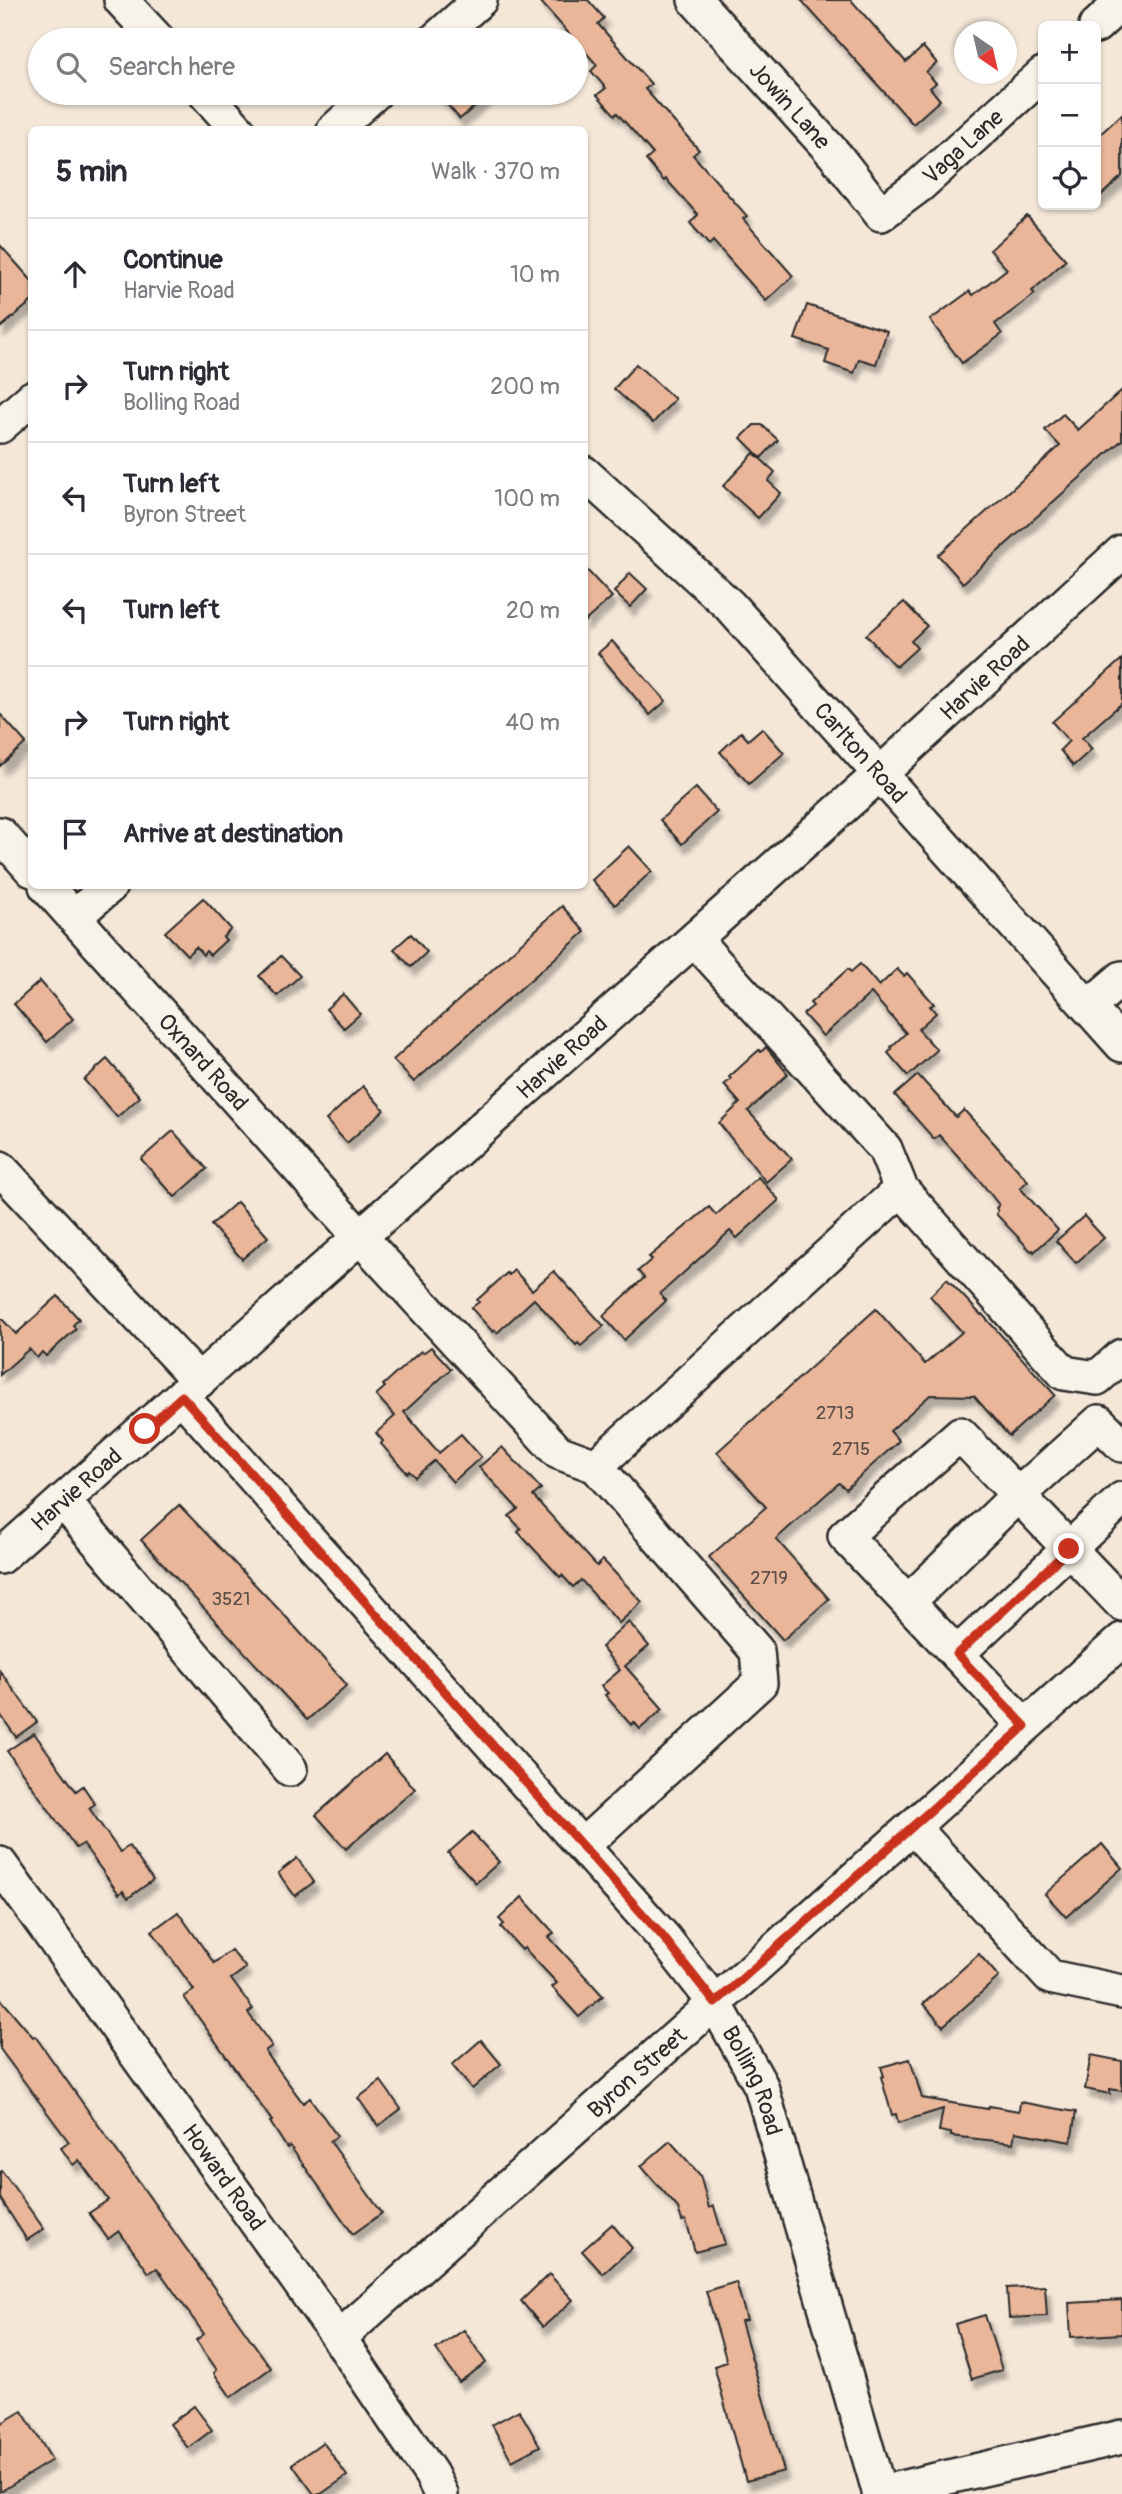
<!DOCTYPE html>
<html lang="en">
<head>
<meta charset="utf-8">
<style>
  body { margin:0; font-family:Pangolin,sans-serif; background:#f2f2f3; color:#2b2b33 }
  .controls { position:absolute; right:21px; top:21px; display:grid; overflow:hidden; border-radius:10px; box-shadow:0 2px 5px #0004 }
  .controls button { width:63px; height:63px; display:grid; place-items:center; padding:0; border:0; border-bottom:2px solid #e1e1e2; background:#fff; color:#2b2b33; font:35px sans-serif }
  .compass { position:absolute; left:954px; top:21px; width:63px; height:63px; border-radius:50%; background:#fff; box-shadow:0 2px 5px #0004; rotate:146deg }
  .stop { position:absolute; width:21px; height:21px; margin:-16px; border:5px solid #c8321e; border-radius:50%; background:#fff }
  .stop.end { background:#c8321e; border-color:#fff; box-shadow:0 2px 7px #0008 }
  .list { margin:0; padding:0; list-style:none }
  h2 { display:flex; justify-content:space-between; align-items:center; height:91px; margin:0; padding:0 28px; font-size:30px }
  h2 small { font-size:23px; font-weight:400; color:#7c7c81 }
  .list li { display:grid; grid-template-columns:46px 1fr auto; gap:21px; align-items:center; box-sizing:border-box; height:112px; padding:0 28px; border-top:2px solid #e1e1e2 }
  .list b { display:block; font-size:26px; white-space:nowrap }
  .list p { margin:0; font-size:23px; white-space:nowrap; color:#7c7c81 }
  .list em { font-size:23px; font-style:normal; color:#7c7c81 }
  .icon { flex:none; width:38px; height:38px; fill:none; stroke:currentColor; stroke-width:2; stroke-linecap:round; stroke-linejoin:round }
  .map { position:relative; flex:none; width:1122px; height:2494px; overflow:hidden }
  .search { position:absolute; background:#fff; box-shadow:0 2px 5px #0004; left:28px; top:28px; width:560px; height:77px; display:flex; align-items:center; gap:18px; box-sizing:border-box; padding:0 24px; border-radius:38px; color:#7c7c81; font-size:26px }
  .panel { position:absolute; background:#fff; box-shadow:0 2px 5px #0004; left:28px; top:126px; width:560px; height:763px; border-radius:10px }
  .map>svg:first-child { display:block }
  .building { fill:#e9b69a; stroke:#2b2b2b; stroke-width:2; filter:url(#shadow) }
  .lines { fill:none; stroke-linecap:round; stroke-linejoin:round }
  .minor-casing { stroke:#2b2b2b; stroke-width:38 }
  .minor { stroke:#f7f3e8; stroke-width:33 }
  .route { stroke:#c8321e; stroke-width:9 }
  .labels { text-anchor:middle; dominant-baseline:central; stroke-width:5; stroke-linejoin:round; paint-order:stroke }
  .number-label { font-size:19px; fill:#5a4e47 }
  .street-label { font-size:23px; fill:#2b2b2b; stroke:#f7f3e8 }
</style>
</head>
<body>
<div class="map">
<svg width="1122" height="2494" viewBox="0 0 1122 2494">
  <defs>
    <filter id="shadow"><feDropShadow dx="4.5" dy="8" stdDeviation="2" flood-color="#0004"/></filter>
  </defs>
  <rect width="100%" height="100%" fill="#f4e7d8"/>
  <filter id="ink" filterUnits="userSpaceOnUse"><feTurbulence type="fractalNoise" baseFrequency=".0143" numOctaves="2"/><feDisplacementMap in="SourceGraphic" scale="14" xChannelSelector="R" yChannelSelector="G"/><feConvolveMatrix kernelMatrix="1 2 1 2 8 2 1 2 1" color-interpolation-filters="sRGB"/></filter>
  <g filter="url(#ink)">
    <g class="building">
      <path d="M539 0H588L604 18 598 24 651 84 645 89 699 150 693 155 747 216 743 219 793 276 766 301 713 241 709 245 690 223 698 215 666 179 664 181 646 160 653 154 617 113 615 115 597 95 606 88 591 71 597 65Z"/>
      <path d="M801 0H851L906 62 923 47 937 63 926 72 936 83 930 88 940 100 913 124Z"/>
      <path d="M437 93H490L460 119Z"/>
      <path d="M1122 114V176L1096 200V138Z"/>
      <path d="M1027 216 1066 260 1032 291 1035 294 995 324 1002 334 962 363 930 320 970 291 973 295 1007 269 990 250Z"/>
      <path d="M0 245 32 281V301L0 328Z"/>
      <path d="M807 305 887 331 876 364 859 359 854 373 825 363 829 350 795 339Z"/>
      <path d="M636 364 675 399 653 423 614 389Z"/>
      <path d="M1122 390V440L963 583 938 555 1060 446 1045 430 1063 414 1078 430Z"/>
      <path d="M754 425H762L778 440 761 458 741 438Z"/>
      <path d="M754 453 775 472 768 481 781 493 758 518 723 486Z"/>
      <path d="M584 567 612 597 584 622Z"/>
      <path d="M630 573 647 589 630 607 614 592Z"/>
      <path d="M904 602 927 626 911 641 917 648 896 667 866 635Z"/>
      <path d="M612 641 666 701 650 715 598 653Z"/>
      <path d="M1122 659V703L1082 738 1092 749 1073 766 1060 750 1069 741 1052 722Z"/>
      <path d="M0 714 26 743 0 766Z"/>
      <path d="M762 728 784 753 749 784 720 752 741 732 748 740Z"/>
      <path d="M696 788 717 812 682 844 660 820Z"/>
      <path d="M629 846 652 871 615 905 592 880Z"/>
      <path d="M203 898 231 929 223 937 226 940 210 955 206 951 203 955 196 947 187 955 165 932Z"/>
      <path d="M562 906 585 932 414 1082 393 1060Z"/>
      <path d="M411 934 427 952 411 967 394 949Z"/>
      <path d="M281 956 300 976 277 996 259 976Z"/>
      <path d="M860 964 879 986 897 969 904 976 907 973 934 1004 930 1006 936 1013 918 1029 937 1050 908 1076 888 1053 892 1049 891 1047 906 1033 871 993 823 1036 803 1014 813 1006 810 1003 848 969 851 972Z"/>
      <path d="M40 981 73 1019 47 1042 14 1004Z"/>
      <path d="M343 994 360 1014 344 1028 326 1009Z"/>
      <path d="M766 1047 788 1074 748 1111 792 1159 766 1182 719 1123 740 1103 724 1085 731 1079 729 1077 759 1050 761 1052Z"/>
      <path d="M107 1059 140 1097 117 1117 84 1080Z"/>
      <path d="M918 1075 956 1117 964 1110 1028 1181 1020 1188 1058 1230 1034 1252 1033 1250 1031 1251 996 1214 998 1211 996 1208 999 1205 976 1176 939 1135 934 1139 895 1095Z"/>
      <path d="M363 1086 384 1110 347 1143 326 1120Z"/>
      <path d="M173 1131 207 1169 175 1197 141 1159Z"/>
      <path d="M758 1177 779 1200 737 1238 730 1231 660 1294 666 1301 624 1340 603 1316 644 1278 638 1271 652 1259 649 1257 709 1207 716 1215Z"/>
      <path d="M237 1202 268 1237 242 1259 211 1225Z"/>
      <path d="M1084 1216 1104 1238 1076 1263 1056 1241Z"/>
      <path d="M514 1270 532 1290 554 1271 604 1326 581 1346 578 1343 576 1345 534 1299 497 1333 495 1330 493 1332 471 1308 479 1302 477 1300 507 1273 509 1275Z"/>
      <path d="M947 1279 981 1315 982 1314 1055 1395 1009 1436 974 1396 930 1395 890 1431 899 1441 846 1489 839 1483 776 1539 829 1599 783 1640 709 1557 766 1507 717 1452 876 1309 925 1364 962 1332 930 1296Z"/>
      <path d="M58 1296 79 1319 73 1325 76 1329 46 1356 42 1352 37 1358 29 1349 0 1375V1317L16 1334Z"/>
      <path d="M431 1347 451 1369 404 1412 439 1453 461 1434 481 1457 453 1482 434 1461 415 1477 409 1471 407 1473 381 1444 383 1441 376 1433 395 1416 376 1395 385 1387 383 1385 421 1351 423 1353Z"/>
      <path d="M502 1447 541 1489 533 1496 597 1566 603 1560 642 1602 619 1623 581 1580 573 1587 562 1575 560 1577 518 1532 521 1529 509 1516 518 1509 479 1467Z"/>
      <path d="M179 1505 287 1618 347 1685 307 1720 141 1540Z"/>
      <path d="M629 1622 649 1646 625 1666 663 1709 640 1729 634 1722 631 1725 605 1695 608 1693 601 1686 620 1670 601 1647Z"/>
      <path d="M0 1671 37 1722 16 1737 0 1714Z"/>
      <path d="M34 1733 76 1791 83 1786 95 1804 89 1808 120 1852 129 1846 153 1880 128 1898 123 1891 119 1894 83 1844 76 1848 7 1751Z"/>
      <path d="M385 1754 415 1789 346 1849 316 1815Z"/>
      <path d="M472 1832 499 1862 476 1883 448 1853Z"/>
      <path d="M1102 1844 1122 1868 1066 1917 1045 1894Z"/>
      <path d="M297 1858 314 1882 295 1896 278 1873Z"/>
      <path d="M522 1897 554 1933 549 1937 603 1996 579 2017 552 1987 557 1983 524 1948 522 1950 501 1927 504 1924 499 1919Z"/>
      <path d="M178 1912 214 1963 231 1950 246 1968 231 1979 253 2009 248 2013 272 2046 265 2051 303 2103 310 2098 337 2136 330 2141 382 2213 353 2234 290 2146 287 2148 270 2122 272 2121 184 1997 194 1990 152 1931Z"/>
      <path d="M979 1954 999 1977 943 2026 923 2004Z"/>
      <path d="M0 1998 33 2037 35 2036 271 2368 231 2397 214 2373 217 2370 196 2340 204 2334 157 2268 149 2273 119 2231 108 2239 89 2213 108 2200 79 2160 73 2165 61 2148 69 2142 0 2049Z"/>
      <path d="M481 2040 501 2064 472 2089 452 2065Z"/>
      <path d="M1091 2055 1122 2061V2091L1110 2089V2094L1085 2089Z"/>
      <path d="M910 2059 922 2098 988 2109 989 2106 1019 2111 1020 2102 1076 2112 1071 2142 1015 2132 1013 2143 951 2136V2133L939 2131 943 2109 898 2123 896 2114 892 2115 881 2077 884 2076 881 2067Z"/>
      <path d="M381 2081 401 2109 378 2126 358 2098Z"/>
      <path d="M670 2141 700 2175 709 2208 714 2206 725 2244 695 2252 686 2220 682 2221 678 2208 641 2166Z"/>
      <path d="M2 2171 44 2229 27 2240 0 2198V2172Z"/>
      <path d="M612 2224 632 2248 603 2274 582 2251Z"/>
      <path d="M549 2274 573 2300 543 2327 521 2301Z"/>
      <path d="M736 2282 747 2320 741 2321 784 2471 746 2481 714 2366 727 2362 706 2291Z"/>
      <path d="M1045 2286 1047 2316 1009 2318 1007 2288Z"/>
      <path d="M1122 2300V2334L1071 2337 1069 2303Z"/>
      <path d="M985 2315 1002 2370 972 2379 955 2324Z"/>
      <path d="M464 2330 486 2363 459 2382 436 2349Z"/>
      <path d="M194 2406 212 2430 188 2448 170 2424Z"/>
      <path d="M519 2410 540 2446 512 2461 492 2425Z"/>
      <path d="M22 2411 52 2460 0 2492V2424Z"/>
      <path d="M323 2442 347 2476 321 2494H314L292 2464Z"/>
    </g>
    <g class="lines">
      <defs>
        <g id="minor">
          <path d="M121 0 158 40"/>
          <path id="s1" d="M695 0 835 155 881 214 920 185 1043 74"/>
          <path d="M1096 26 1122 2"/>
          <path d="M435 40 480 0"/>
          <path d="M205 93 238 130"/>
          <path d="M334 130 375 93"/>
          <path d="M0 426 32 398"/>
          <path id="s2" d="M584 473 729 605 1122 1045"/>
          <path d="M0 834 32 870"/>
          <path id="s3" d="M46 886 361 1238 558 1452 596 1466 757 1651 760 1683 582 1846"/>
          <path d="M74 917 110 886"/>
          <path d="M695 940 885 1149 901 1189 1064 1373 1097 1378 1122 1356"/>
          <path d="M1088 1007 1122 978"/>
          <path d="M0 1168 199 1381"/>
          <path id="s4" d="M182 1397 664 1938 715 2003 761 2086 880 2494"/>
          <path d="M596 1466 901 1189"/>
          <path d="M63 1501 290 1769"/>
          <path id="s5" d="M0 1557 881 773 1122 552"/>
          <path d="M908 1602 1018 1495 1099 1422 1122 1445"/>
          <path d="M957 1654 1122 1499"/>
          <path d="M1025 1726 845 1536 960 1434 1122 1604"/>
          <path d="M913 1827 1050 1977 1122 1992"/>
          <path id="s6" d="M0 1864 339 2338 431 2474 441 2494"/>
          <path id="s7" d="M339 2338 1122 1640"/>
          <path d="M879 2493 1122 2437"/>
        </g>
      </defs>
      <use href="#minor" class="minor-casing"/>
      <use href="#minor" class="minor"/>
    </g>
  </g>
  <g class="lines" filter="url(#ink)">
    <path class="route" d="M145 1429 182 1396 664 1938 715 2003 1025 1726 957 1654 1069 1549"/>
  </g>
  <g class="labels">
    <g class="number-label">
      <text x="835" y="1413">2713</text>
      <text x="851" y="1449">2715</text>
      <text x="769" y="1578">2719</text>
      <text x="231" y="1599">3521</text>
    </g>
    <g class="street-label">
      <text stroke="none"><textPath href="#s1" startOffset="142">Jowin Lane</textPath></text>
      <text stroke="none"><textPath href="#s1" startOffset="390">Vaga Lane</textPath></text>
      <text stroke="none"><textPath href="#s5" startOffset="1320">Harvie Road</textPath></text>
      <text stroke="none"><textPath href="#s2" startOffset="394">Carlton Road</textPath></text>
      <text stroke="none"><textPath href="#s5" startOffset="752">Harvie Road</textPath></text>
      <text stroke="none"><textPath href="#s3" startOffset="236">Oxnard Road</textPath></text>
      <text stroke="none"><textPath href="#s5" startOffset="102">Harvie Road</textPath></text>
      <text stroke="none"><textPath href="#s7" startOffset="399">Byron Street</textPath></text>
      <text stroke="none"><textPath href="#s4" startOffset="894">Bolling Road</textPath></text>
      <text stroke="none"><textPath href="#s6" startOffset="385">Howard Road</textPath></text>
    </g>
  </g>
</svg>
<div class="controls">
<button>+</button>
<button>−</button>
<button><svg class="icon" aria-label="locate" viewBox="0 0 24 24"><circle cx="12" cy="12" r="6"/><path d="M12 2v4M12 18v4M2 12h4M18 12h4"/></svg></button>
</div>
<svg class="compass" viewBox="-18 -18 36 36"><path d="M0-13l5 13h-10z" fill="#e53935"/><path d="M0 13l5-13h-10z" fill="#7c7c81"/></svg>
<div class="stop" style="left:145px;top:1429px"></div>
<div class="stop end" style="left:1069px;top:1549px"></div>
<div class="search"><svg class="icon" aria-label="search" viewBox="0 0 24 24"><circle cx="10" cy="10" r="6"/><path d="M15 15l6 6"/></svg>Search here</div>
<section class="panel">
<h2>5 min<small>Walk · 370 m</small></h2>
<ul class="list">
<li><svg class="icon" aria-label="ahead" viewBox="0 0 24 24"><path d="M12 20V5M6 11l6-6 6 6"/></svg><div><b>Continue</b><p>Harvie Road</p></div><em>10 m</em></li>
<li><svg class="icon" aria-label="right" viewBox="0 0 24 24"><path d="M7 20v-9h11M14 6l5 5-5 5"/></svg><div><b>Turn right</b><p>Bolling Road</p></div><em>200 m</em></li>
<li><svg class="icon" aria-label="left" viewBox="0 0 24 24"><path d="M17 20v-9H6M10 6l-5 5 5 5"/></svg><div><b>Turn left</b><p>Byron Street</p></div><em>100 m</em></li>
<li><svg class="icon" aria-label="left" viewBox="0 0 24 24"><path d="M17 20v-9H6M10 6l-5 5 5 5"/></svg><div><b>Turn left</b></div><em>20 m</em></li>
<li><svg class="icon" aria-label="right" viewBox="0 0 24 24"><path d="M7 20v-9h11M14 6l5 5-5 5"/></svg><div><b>Turn right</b></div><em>40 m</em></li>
<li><svg class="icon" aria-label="arrive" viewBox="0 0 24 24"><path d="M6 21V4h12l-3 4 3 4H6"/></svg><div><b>Arrive at destination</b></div></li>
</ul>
</section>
</div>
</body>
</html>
